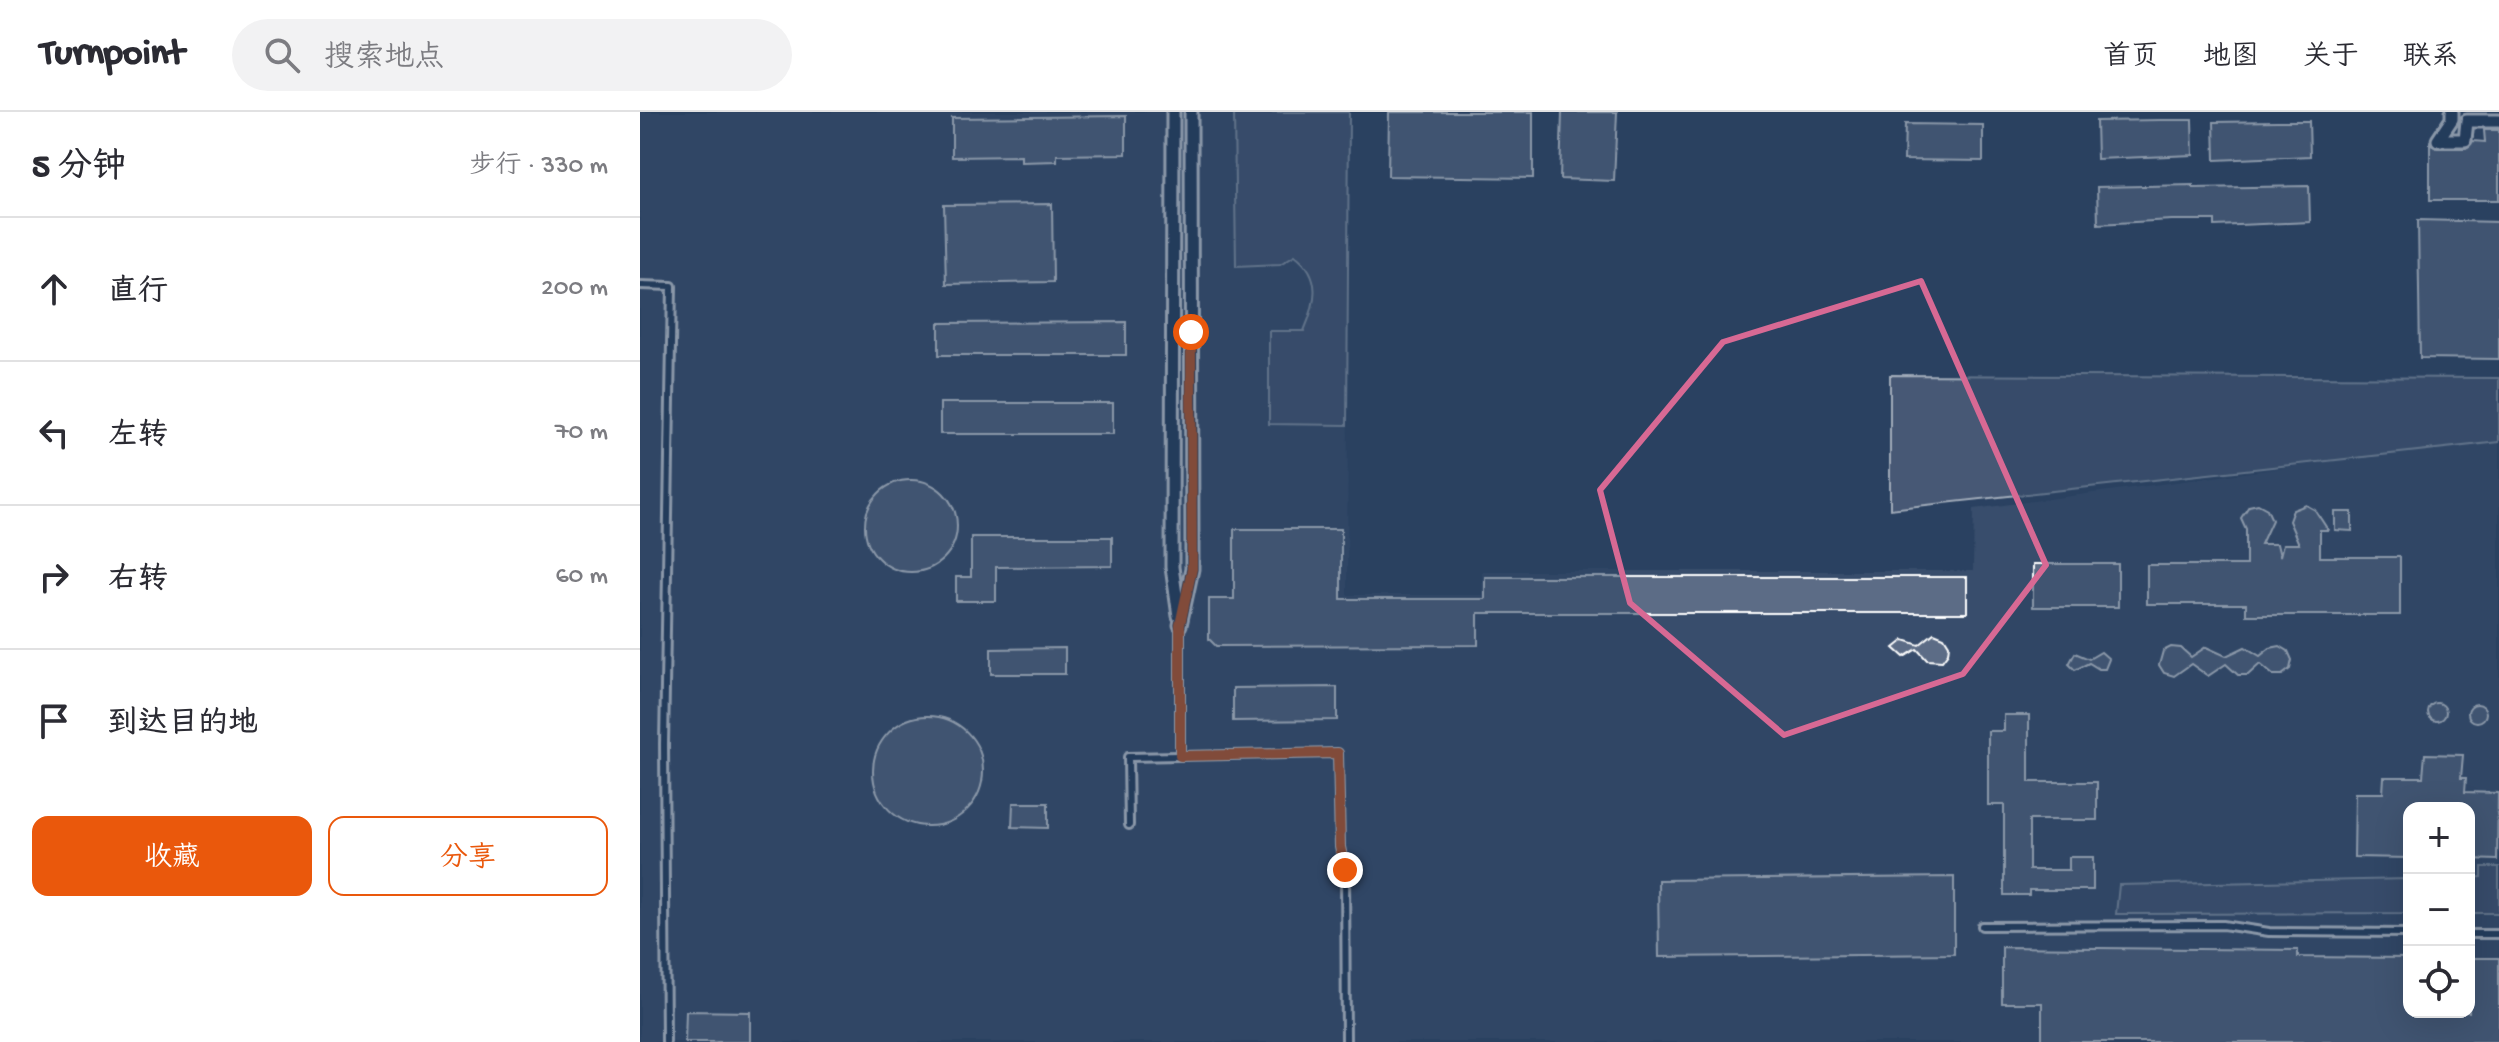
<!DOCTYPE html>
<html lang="zh">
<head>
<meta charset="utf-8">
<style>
  body { margin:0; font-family:"Gochi Hand","LXGW WenKai TC",sans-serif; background:#f2f2f3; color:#2b2b33 }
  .controls { position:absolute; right:24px; bottom:24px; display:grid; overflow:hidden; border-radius:16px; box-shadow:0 8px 32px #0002 }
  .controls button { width:72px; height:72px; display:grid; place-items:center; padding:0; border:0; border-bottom:2px solid #e1e1e2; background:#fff; color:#2b2b33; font:40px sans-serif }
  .stop { position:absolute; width:24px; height:24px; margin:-18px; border:6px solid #ea580c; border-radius:50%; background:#fff }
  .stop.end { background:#ea580c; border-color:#fff; box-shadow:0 2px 8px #0008 }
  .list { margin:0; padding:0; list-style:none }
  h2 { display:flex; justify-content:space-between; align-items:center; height:104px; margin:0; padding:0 32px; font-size:34px }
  h2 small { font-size:26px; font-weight:400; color:#7c7c81 }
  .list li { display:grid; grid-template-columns:52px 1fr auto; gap:24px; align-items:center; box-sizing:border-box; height:144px; padding:0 32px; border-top:2px solid #e1e1e2 }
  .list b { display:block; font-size:30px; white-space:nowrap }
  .list em { font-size:26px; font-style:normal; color:#7c7c81 }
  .actions { display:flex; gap:16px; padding:24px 32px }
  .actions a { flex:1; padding:18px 0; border:2px solid #ea580c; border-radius:16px; text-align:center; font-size:28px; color:#ea580c }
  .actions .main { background:#ea580c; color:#fff }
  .icon { flex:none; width:44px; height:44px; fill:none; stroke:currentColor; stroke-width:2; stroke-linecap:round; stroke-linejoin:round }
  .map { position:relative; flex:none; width:1859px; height:930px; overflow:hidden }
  header { display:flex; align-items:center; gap:48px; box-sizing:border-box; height:112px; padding:0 40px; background:#fff; border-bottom:2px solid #e1e1e2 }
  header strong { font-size:38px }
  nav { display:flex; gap:44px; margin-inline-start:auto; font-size:28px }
  .search { width:560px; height:72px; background:#f2f2f3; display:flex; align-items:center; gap:20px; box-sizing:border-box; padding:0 28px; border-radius:44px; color:#7c7c81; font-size:30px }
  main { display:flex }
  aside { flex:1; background:#fff }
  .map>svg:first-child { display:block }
  .built { fill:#394e6c; fill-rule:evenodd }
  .green { fill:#465975; stroke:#a2acba; stroke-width:2 }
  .building { fill:#5b6c86; stroke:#fff; stroke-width:2 }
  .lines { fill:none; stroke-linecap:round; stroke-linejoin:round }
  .service-casing { stroke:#fff; stroke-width:12 }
  .minor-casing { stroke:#fff; stroke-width:17 }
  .service { stroke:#1d3557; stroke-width:6 }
  .minor { stroke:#1d3557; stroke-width:11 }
  .route { stroke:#ea580c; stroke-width:10 }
  .marked { fill:none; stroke:#d76994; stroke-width:6; stroke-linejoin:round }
</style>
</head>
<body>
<header>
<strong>Turnpoint</strong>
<div class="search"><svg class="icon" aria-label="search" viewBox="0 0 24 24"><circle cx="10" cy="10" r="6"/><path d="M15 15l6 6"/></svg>搜索地点</div>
<nav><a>首页</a><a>地图</a><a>关于</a><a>联系</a></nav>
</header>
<main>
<aside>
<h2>5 分钟<small>步行 · 330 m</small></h2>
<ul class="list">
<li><svg class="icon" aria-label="ahead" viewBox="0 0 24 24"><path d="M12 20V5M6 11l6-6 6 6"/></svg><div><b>直行</b></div><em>200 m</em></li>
<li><svg class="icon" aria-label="left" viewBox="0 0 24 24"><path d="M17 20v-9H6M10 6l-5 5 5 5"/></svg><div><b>左转</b></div><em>70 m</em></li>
<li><svg class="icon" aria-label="right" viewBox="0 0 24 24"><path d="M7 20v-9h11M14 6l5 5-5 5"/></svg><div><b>右转</b></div><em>60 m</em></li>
<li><svg class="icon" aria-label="arrive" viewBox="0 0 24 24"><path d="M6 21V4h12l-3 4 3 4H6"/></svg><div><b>到达目的地</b></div></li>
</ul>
<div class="actions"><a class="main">收藏</a><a>分享</a></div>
</aside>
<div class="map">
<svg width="1859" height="930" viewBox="0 0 1859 930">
  <rect width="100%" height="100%" fill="#2a4161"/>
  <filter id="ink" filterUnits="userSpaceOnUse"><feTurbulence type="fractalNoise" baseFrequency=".0125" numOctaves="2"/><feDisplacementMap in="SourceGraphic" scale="16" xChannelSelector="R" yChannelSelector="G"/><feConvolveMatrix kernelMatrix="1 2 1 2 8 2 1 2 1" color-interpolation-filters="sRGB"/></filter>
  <g filter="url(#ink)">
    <path class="built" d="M0 0H709L707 483H842V459H1333L1334 397 1859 327V930H0ZM1769 696H1829V900H1769Z"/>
    <g class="green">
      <path d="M594 0H709L707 313 629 312V219H664C676 191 683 164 655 143L640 152 596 154Z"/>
      <path d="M1250 263 1859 266V330L1250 397Z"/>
      <path d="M1842 755H1859V801H1829V766L1842 765Z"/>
      <path d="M1769 767V801L1476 802 1479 773Z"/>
    </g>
    <g class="building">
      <path d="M749 0H893V66L748 64Z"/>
      <path d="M922 0H977L974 69 920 67Z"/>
      <path d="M486 4V42L417 43V49L381 50V44L312 45V6Z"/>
      <path d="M1520 8H1552L1553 43 1457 47 1456 9Z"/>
      <path d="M1637 9H1669L1670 44 1575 48 1574 10Z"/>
      <path d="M1265 12 1343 13V49L1264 48Z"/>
      <path d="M1844 18H1859V88H1790V30L1797 36H1826L1833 29 1845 30Z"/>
      <path d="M1553 73V76L1669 74 1670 110 1575 114V108H1532L1458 112 1457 75Z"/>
      <path d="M412 92 413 170 306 172 304 93Z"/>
      <path d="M1778 108 1859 110V247L1780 246Z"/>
      <path d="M486 210V243H299V211Z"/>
      <rect x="300" y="291" width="173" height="31"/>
      <circle cx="271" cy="414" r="46"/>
      <path d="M1618 392 1627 397 1632 408 1621 432H1637L1640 444 1643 432H1659L1649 409 1653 398 1666 393 1675 398 1688 418H1680V445H1760V503H1606V492H1507V453H1606V417L1601 406 1609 394Z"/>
      <path d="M1695 400H1712V419L1695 418Z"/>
      <path d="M594 417H701V487H845V465H1327V501H838V533L576 534 569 527V487H594Z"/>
      <path d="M331 425H472V454L356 455V489H316V465H331Z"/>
      <rect x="1393" y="452" width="85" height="43"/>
      <path d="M1294 521 1304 525 1309 533 1308 541 1302 549 1287 548 1277 537 1264 545 1254 536 1264 528 1279 533Z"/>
      <path d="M1640 534 1648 539 1652 548 1650 557 1642 563H1633L1620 552 1608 563H1598L1586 552 1568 564 1551 552 1534 564 1524 561 1519 553 1523 539 1531 535 1541 536 1551 545 1566 535 1586 544 1605 535 1620 544 1630 536Z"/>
      <path d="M425 536V562H351V537Z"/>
      <path d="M1461 540 1469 547 1465 557H1459L1449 551 1435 558 1429 552 1435 541 1449 547Z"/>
      <path d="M697 575V608L593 609V576Z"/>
      <circle cx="1797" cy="600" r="9"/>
      <circle cx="1837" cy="601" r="9"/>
      <path d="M1364 603H1389V670H1457V708H1389V758H1429V745H1453V778H1389V783H1364V693H1348V619H1364Z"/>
      <circle cx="288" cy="659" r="55"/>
      <path d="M1785 642 1823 643 1821 666H1826L1825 680 1858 681 1857 748 1829 747V696H1769V746L1714 745 1715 681H1743L1744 665H1783Z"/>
      <path d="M373 691H408V716L372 715Z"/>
      <path d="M1314 765V842L1019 845 1018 768Z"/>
      <path d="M1362 835 1658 838V845L1769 846V900H1829V846H1859V930H1402V891H1362Z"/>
      <path d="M46 899 110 900V930H45Z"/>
    </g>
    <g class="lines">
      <defs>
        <g id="service">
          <path d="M0 173 32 174 24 632 26 930"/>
          <path d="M540 513V644"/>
          <path d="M489 713 488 645 698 641 700 735 705 758 706 930"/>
          <path d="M1342 814 1583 813 1629 820 1769 821"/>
          <path d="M1829 822H1859"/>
        </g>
        <g id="minor">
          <path d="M533 0 532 455 539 504"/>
          <path d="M1812 0V7L1798 28H1825L1827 9H1859"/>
          <path d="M540 513 552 457 551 0"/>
        </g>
      </defs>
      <use href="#service" class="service-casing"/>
      <use href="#minor" class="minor-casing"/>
      <use href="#service" class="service"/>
      <use href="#minor" class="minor"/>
    </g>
  </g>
  <g class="lines" filter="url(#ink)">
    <path class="route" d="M551 220 552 457 540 513V644L698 641 700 735 705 758"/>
  </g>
  <path d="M0 0H1859V930H0ZM1281 169 1406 453 1323 562 1144 623 990 491 960 378 1083 230Z" fill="#2a4161" fill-opacity=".55" fill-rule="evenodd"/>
  <path class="marked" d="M1281 169 1406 453 1323 562 1144 623 990 491 960 378 1083 230Z"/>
</svg>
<div class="controls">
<button>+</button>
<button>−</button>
<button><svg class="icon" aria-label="locate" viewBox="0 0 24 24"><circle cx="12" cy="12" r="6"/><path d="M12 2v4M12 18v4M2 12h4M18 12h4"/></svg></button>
</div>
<div class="stop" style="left:551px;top:220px"></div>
<div class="stop end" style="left:705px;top:758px"></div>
</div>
</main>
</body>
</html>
